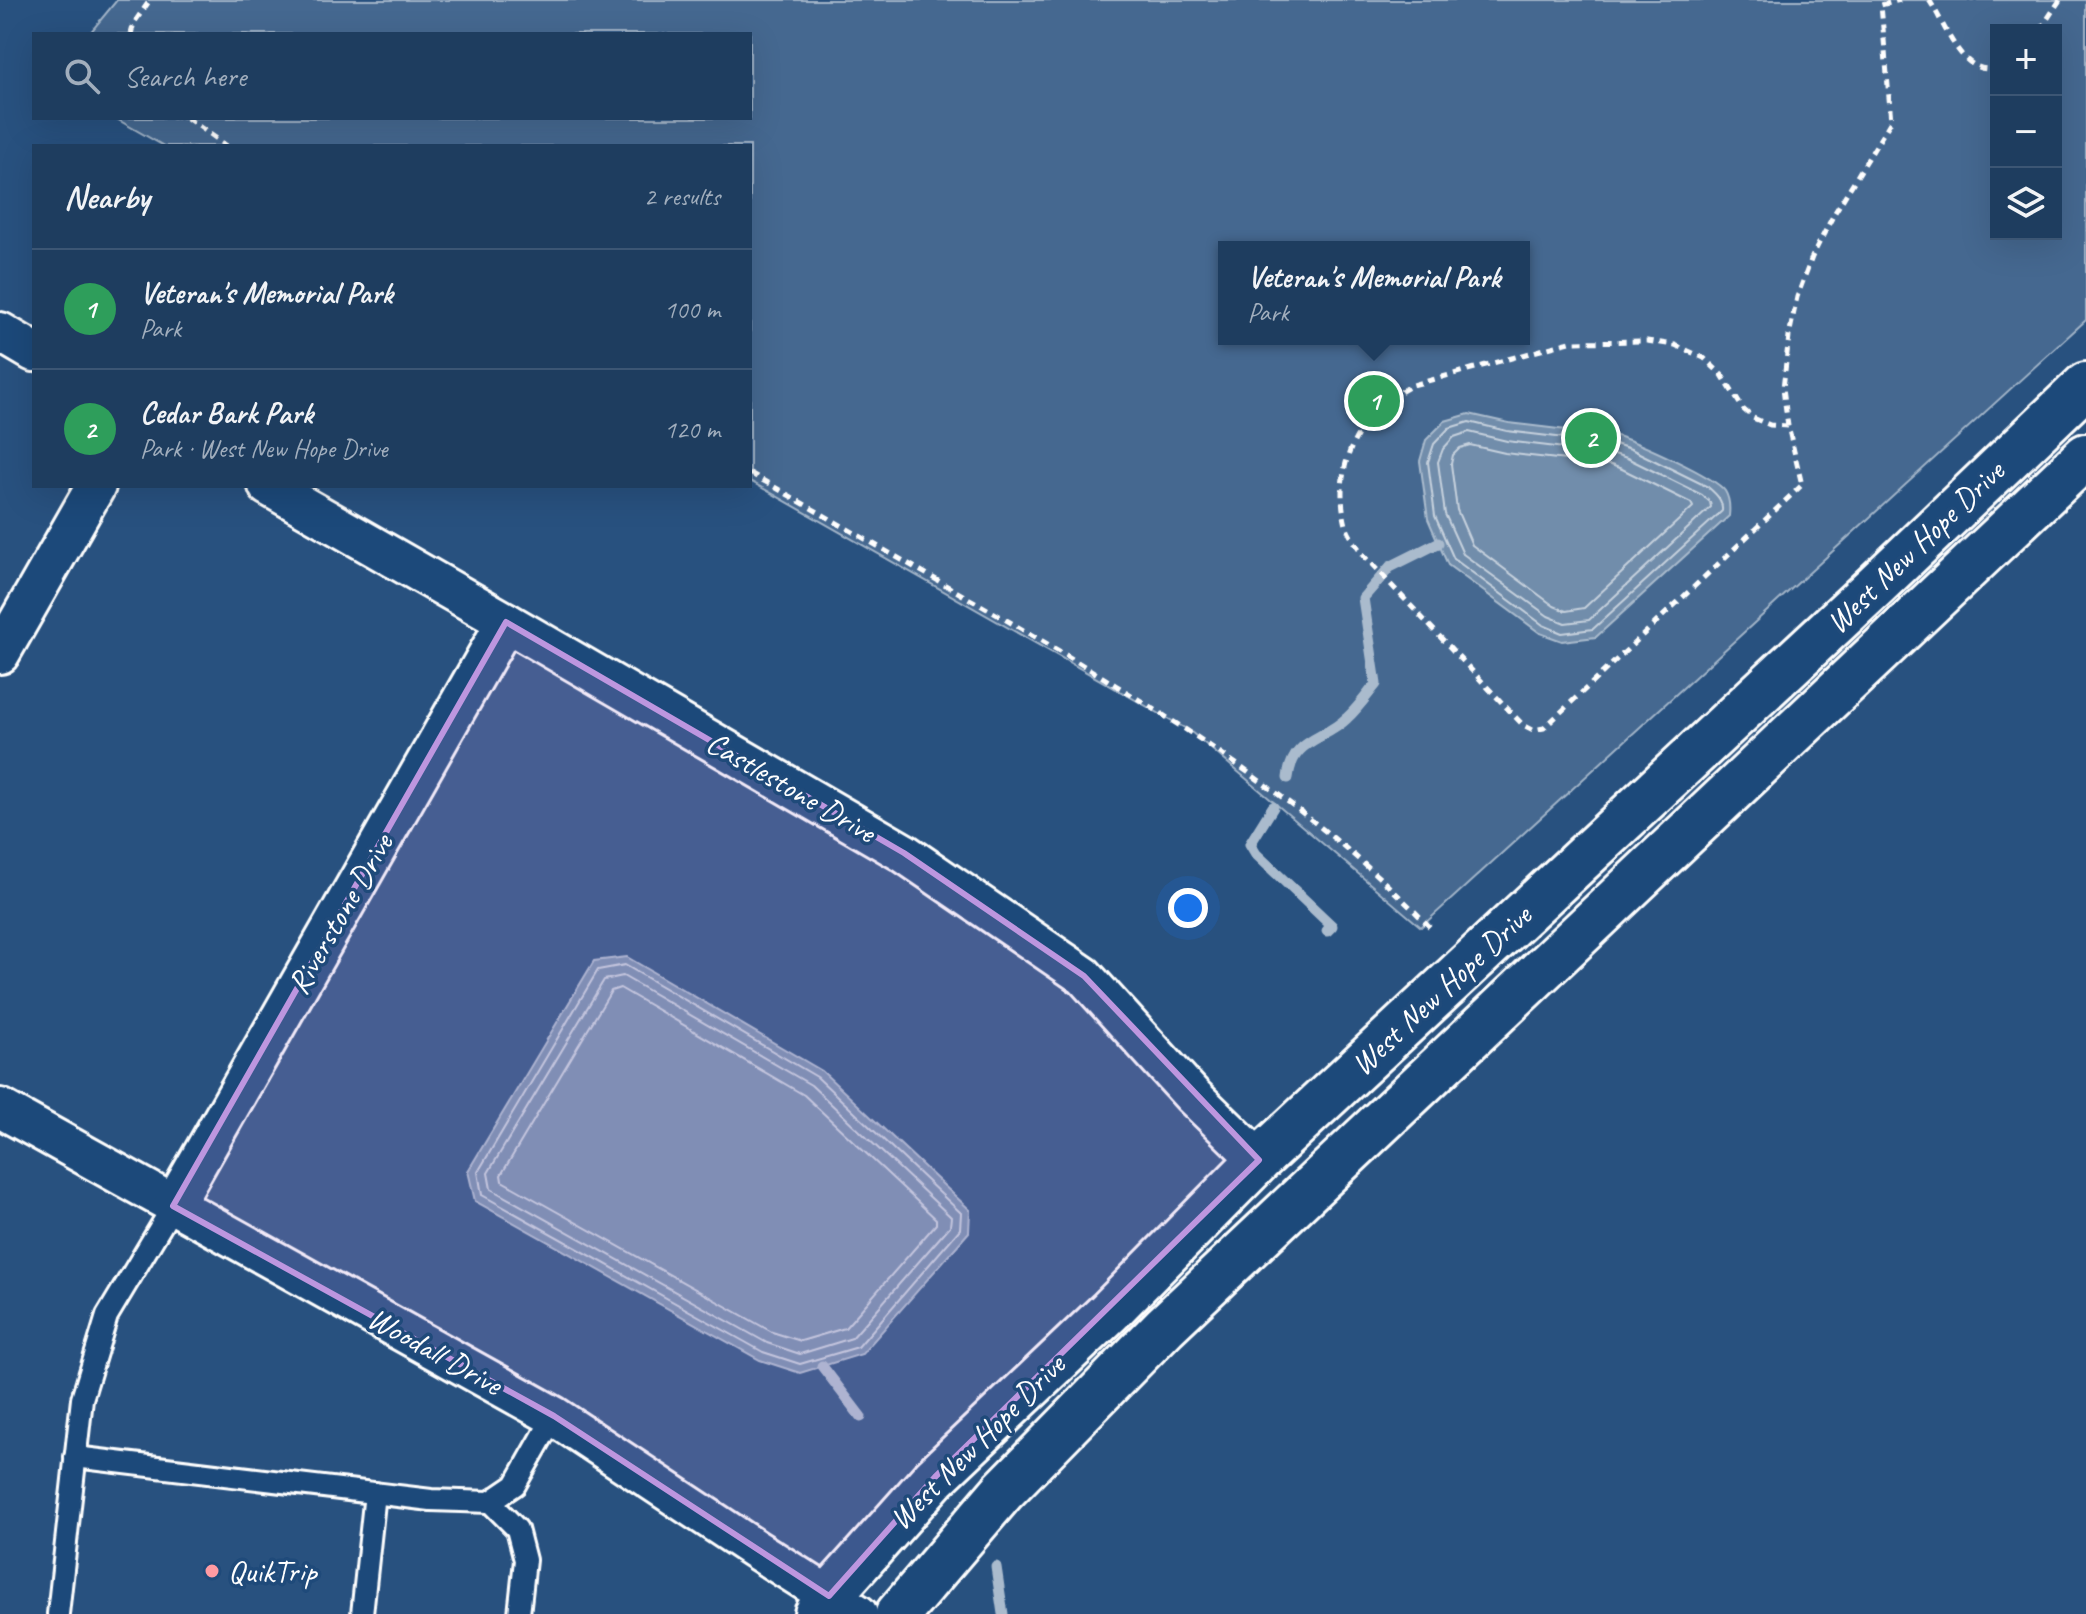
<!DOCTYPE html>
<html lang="en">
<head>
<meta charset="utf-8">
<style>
  body { margin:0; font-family:Caveat,sans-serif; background:#2b4868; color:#f1f3f6 }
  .controls { position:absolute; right:24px; top:24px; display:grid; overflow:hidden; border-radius:0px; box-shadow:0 8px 32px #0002 }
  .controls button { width:72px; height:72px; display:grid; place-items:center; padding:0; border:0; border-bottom:2px solid #3c5674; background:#1e3d5f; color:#f1f3f6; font:40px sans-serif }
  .you { position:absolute; left:1188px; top:908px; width:28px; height:28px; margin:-20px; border:6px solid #fff; border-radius:50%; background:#1a73e8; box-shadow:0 0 0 12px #1a73e833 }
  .badge { display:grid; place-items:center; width:52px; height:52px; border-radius:50%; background:#ff9aa2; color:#fff; font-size:26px; font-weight:700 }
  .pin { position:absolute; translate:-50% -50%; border:4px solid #fff; box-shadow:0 2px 8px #0006 }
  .popup { position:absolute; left:1218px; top:241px; width:312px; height:104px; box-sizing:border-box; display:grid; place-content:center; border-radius:0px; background:#1e3d5f; filter:drop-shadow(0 2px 6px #0005); font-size:26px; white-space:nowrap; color:#a1aebd }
  .popup b { font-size:30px; color:#f1f3f6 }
  .popup::after { content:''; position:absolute; left:50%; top:100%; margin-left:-16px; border:16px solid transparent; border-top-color:#1e3d5f }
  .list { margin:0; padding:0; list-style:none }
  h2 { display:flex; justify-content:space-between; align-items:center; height:104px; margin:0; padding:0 32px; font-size:34px }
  h2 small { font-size:26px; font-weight:400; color:#a1aebd }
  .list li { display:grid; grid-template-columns:52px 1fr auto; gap:24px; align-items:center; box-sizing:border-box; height:120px; padding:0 32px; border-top:2px solid #3c5674 }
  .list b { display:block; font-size:30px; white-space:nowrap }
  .list p { margin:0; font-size:26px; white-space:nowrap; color:#a1aebd }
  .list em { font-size:26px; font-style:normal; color:#a1aebd }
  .icon { flex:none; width:44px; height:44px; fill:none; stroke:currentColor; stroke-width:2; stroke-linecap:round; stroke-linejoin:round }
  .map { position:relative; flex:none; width:2086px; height:1614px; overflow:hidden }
  .search { position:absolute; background:#1e3d5f; box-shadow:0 8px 32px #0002; left:32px; top:32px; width:720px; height:88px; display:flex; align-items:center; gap:20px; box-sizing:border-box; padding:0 28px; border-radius:0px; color:#a1aebd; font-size:30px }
  .panel { position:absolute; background:#1e3d5f; box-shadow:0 8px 32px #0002; left:32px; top:144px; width:720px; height:344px; border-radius:0px }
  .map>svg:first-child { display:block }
  .green { fill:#446890; stroke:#a2b4c8; stroke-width:2; fill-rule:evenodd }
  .water { fill:#718dab; stroke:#aabbcd; stroke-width:2 }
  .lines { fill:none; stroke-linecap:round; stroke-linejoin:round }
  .shore { stroke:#c6d1dd; stroke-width:2 }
  .stream { stroke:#aabbcd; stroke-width:11 }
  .lane-casing { stroke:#fff; stroke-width:26 }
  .street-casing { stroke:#fff; stroke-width:44 }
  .secondary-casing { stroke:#fff; stroke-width:50 }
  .path { stroke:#fff; stroke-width:5; stroke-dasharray:8 6; stroke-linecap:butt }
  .lane { stroke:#1f4a7a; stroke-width:20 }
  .street { stroke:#1f4a7a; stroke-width:38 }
  .secondary { stroke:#1f4a7a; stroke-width:44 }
  .marked { fill:#bd96df; fill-opacity:0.2; stroke:#bd96df; stroke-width:6; stroke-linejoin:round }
  .poi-dot { fill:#ff9aa2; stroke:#1f4a7a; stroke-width:3 }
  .labels { text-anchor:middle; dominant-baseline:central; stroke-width:7; stroke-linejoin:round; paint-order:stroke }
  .street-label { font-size:32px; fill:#fff; stroke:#1f4a7a }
  .poi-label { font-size:32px; fill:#fff; stroke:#1f4a7a; text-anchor:start }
</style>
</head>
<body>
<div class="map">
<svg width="2086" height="1614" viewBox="0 0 2086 1614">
  <rect width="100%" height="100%" fill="#28517f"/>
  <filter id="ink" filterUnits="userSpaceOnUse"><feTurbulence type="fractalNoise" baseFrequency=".0125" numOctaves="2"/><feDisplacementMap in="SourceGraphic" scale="16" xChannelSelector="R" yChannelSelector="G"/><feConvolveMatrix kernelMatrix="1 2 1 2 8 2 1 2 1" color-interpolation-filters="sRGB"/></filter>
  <g filter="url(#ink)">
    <path class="green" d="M117 0H2086V320L1421 927 1190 731 750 481V146H164L115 118H750V34H89ZM1996 30H2056V234H1996ZM1224 247H1524V339H1224Z"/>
    <g class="water">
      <path d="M1469 414 1509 423 1617 436C1637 442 1714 476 1725 491 1730 499 1730 507 1729 516L1596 637 1562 641 1540 633 1448 565 1428 519 1420 461 1426 440 1445 421Z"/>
      <path d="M627 957 822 1071 970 1210 969 1232 862 1354 800 1373 760 1360 475 1201 468 1171 594 961Z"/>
    </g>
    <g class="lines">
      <g class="shore">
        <path d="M1469 422 1507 431 1615 444 1631 449 1708 487C1716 494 1723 500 1722 511L1593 629 1562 633 1543 625 1454 559 1435 516 1428 462 1434 444 1449 428Z"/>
        <path d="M1469 432 1507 441 1614 454 1627 458 1702 495 1710 502 1711 507 1589 620 1565 623 1548 616 1463 554 1445 514 1438 462 1443 449 1454 437Z"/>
        <path d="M1470 445 1505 453 1611 465 1622 469 1691 503 1693 507 1584 608 1566 611 1554 606 1472 545 1457 510 1451 464 1453 455 1460 448Z"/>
        <path d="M625 965 817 1077 961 1213 960 1229 858 1347 800 1364 763 1352 482 1195 478 1172 598 970Z"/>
        <path d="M623 976 811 1085 951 1217 950 1226 852 1338 800 1354 767 1343 491 1189 488 1173 604 980Z"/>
        <path d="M620 988 804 1095 936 1219V1224L845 1328 801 1341 772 1332 502 1181 501 1175 611 991Z"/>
      </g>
      <g class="stream">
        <path d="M1288 778C1292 738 1324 741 1347 718 1358 708 1367 695 1376 684L1363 598 1390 567 1438 543"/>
        <path d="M1273 807 1250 844 1256 854 1332 926 1327 931"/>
        <path d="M822 1366 861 1417"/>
        <path d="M996 1567 1003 1614"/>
      </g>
      <defs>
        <g id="lane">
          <path d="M75 1457 431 1500 490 1502 515 1485 554 1416"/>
          <path d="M490 1502 517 1529 525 1560 519 1614"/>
          <path d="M58 1614 82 1399 107 1316 173 1206"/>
          <path d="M362 1614 375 1493"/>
        </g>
        <g id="street">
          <path d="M0 332 34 352"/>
          <path d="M268 486 506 622 904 853 1084 976 1192 1095 1259 1160"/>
          <path d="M0 654 96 486"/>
          <path d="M0 1108 554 1416 755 1549 858 1614"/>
          <path d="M173 1206 506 622"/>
        </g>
        <g id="secondary">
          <path d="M817 1614 829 1596 935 1477 1109 1312 1259 1160 1875 586 2086 385"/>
          <path d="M898 1614 1003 1491 1165 1326 2086 456"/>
        </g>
      </defs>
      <use href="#lane" class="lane-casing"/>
      <use href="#street" class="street-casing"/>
      <use href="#secondary" class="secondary-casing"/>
      <g class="path">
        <path d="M1929 0C1945 23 1961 77 1996 68"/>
        <path d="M2040 30 2060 0"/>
        <path d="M131 34 134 23 150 0"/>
        <path d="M187 118 227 146"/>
        <path d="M1788 426 1770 425 1753 418 1743 409 1722 375 1704 358 1675 345 1647 341 1570 342 1413 385C1359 412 1331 465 1346 525 1349 536 1358 547 1365 557L1523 725 1533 730 1544 728 1802 485 1788 426 1783 388 1789 336 1797 297 1812 257 1834 214 1891 121 1881 5 1900 0"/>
        <path d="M750 473C832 520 914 567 996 614 1151 704 1306 798 1431 928"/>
      </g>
      <use href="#lane" class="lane"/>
      <use href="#street" class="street"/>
      <use href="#secondary" class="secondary"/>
    </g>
  </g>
  <path class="marked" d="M506 622 904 853 1084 976 1259 1160 935 1477 829 1596 554 1416 173 1206Z"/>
  <circle class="poi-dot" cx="212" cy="1571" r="8"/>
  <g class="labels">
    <g class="street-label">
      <text transform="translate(1915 547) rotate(-44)">West New Hope Drive</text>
      <text transform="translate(791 787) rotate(30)">Castlestone Drive</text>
      <text transform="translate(340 914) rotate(-60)">Riverstone Drive</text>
      <text transform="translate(1441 990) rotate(-43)">West New Hope Drive</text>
      <text transform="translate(435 1351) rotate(29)">Woodall Drive</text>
      <text transform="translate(977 1442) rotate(-45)">West New Hope Drive</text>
    </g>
    <g class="poi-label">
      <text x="228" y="1571">QuikTrip</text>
    </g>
  </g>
</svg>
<div class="controls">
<button>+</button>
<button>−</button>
<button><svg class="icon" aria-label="layers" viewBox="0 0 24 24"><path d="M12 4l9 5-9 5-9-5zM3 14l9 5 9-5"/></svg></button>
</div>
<div class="you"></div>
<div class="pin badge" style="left:1374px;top:401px;background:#2e9e5b">1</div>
<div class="popup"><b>Veteran's Memorial Park</b>Park</div>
<div class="pin badge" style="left:1591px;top:438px;background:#2e9e5b">2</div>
<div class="search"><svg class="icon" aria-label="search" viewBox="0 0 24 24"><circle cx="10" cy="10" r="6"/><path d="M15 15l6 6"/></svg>Search here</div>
<section class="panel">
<h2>Nearby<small>2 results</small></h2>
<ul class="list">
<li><span class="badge" style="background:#2e9e5b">1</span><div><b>Veteran's Memorial Park</b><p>Park</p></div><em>100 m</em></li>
<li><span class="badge" style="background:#2e9e5b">2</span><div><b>Cedar Bark Park</b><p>Park · West New Hope Drive</p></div><em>120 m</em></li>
</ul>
</section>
</div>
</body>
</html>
